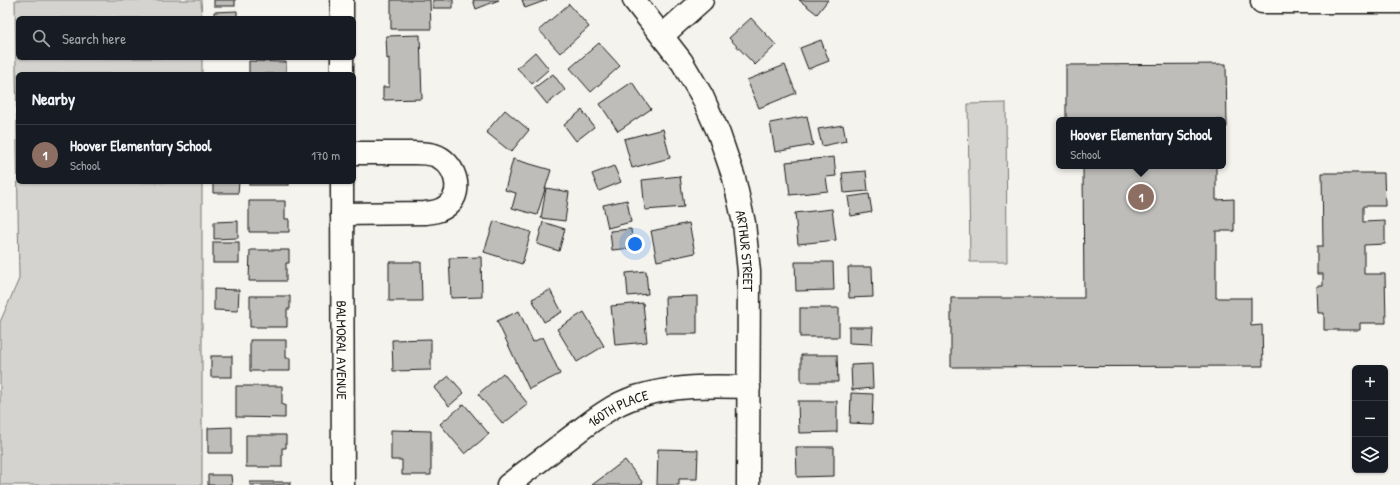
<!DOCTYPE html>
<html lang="en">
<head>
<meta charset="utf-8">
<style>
  body { margin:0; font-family:"Patrick Hand",sans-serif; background:#20242c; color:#f1f3f6 }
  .controls { position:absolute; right:12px; bottom:12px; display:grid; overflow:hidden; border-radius:6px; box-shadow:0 1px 3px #0004 }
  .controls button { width:36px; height:36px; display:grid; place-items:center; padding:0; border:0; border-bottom:1px solid #363941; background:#171b24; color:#f1f3f6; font:20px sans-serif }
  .you { position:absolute; left:635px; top:244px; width:14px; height:14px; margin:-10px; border:3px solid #fff; border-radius:50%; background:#1a73e8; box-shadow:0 0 0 6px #1a73e833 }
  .badge { display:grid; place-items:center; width:26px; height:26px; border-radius:50%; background:#919294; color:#fff; font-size:13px; font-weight:700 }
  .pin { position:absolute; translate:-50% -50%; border:2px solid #fff; box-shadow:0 1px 4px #0006 }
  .popup { position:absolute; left:1056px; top:117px; width:170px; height:52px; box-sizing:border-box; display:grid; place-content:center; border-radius:6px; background:#171b24; filter:drop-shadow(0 1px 3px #0005); font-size:13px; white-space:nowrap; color:#9ea1a6 }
  .popup b { font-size:15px; color:#f1f3f6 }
  .popup::after { content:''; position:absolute; left:50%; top:100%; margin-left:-8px; border:8px solid transparent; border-top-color:#171b24 }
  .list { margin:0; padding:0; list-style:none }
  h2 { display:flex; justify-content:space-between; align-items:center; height:52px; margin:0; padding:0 16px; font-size:17px }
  h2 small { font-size:13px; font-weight:400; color:#9ea1a6 }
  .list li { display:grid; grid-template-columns:26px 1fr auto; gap:12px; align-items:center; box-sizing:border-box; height:60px; padding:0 16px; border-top:1px solid #363941 }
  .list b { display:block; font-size:15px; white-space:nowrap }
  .list p { margin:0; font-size:13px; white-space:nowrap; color:#9ea1a6 }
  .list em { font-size:13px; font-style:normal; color:#9ea1a6 }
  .icon { flex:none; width:22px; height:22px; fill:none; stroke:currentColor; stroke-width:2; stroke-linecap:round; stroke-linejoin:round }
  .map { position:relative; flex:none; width:1400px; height:485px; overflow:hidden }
  .search { position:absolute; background:#171b24; box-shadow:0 1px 3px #0004; left:16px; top:16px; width:340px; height:44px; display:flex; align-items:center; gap:10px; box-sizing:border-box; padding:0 14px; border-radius:6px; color:#9ea1a6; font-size:15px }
  .panel { position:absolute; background:#171b24; box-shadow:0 1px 3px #0004; left:16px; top:72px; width:340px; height:112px; border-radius:6px }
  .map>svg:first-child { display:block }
  .green { fill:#d4d3cf; stroke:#787876 }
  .building { fill:#bebdba; stroke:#1c1c1c }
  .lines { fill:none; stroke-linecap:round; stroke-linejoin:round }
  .minor-casing { stroke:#1c1c1c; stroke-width:25 }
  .minor { stroke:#fdfcf7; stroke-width:22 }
  .labels { text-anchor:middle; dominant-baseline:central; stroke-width:4; stroke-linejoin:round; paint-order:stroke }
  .street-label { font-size:14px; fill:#1c1c1c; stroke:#fdfcf7 }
</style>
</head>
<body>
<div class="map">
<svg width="1400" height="485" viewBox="0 0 1400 485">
  <rect width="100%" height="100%" fill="#f4f3ee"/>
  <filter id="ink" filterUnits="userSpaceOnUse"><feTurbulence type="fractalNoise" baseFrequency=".025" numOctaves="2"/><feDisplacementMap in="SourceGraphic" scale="8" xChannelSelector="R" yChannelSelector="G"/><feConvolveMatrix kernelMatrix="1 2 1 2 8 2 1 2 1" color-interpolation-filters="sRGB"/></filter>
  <g filter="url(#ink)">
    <g class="green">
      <path d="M15 0H201L202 18H18V58H202V74H18V182H202V485H0V322L19 279Z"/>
      <path d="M1006 103 1007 262H970L968 104Z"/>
    </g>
    <g class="building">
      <rect x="214" y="0" width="21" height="6"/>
      <path d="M391 0H430L431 29H391Z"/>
      <rect x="433" y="0" width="20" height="8"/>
      <path d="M473 0H499L476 9Z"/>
      <path d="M522 0H547L525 8Z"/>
      <path d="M799 0H828L817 14Z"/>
      <path d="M569 4 589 27 560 53 539 30Z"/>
      <path d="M237 11V18H214V12Z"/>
      <path d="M751 18 776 45 755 65 729 38Z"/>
      <path d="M420 35 422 99 383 100V87H389V58L387 59 386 36Z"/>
      <path d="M821 40 829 61 808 69 800 48Z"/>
      <path d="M599 43 620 66 591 92 570 68Z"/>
      <path d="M535 52 549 69 532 84 517 68Z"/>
      <path d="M249 61 286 62V74H249Z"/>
      <path d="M1226 64 1227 127H1223V120H1066V65Z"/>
      <path d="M785 65 796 93 759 108 747 80Z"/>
      <path d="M553 74 565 90 547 104 534 88Z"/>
      <path d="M632 82 651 109 618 131 600 104Z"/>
      <path d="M505 110 529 130 511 152 486 132Z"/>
      <path d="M582 110 594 127 576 141 564 125Z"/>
      <path d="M807 116 813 145 775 152 770 123Z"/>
      <path d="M843 125 846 141 822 146 818 129Z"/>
      <path d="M663 129 670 158 632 168 624 139Z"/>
      <path d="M834 157 836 176 826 177 828 191 790 195 786 162Z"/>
      <path d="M513 159 551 170 537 215 512 208 516 193 505 190Z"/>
      <path d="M614 166 621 182 599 191 592 174Z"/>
      <path d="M1083 166H1216V200L1234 199V231H1216V298H1251V326L1262 325 1263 366 951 367V298H1084Z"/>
      <path d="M866 171 868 191 844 193 842 173Z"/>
      <path d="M1322 173H1384L1385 206H1363V222L1385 221V244L1364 245V274H1385L1386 323H1360V330H1324V313H1318L1317 286H1323V274H1317V246H1323Z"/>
      <path d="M680 176 684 207 645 210 642 180Z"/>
      <path d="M213 182H239L238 193H213Z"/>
      <rect x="249" y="182" width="40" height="3"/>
      <path d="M546 188 569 192 565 221 541 218Z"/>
      <path d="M869 194 872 212 851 216 848 197Z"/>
      <path d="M627 200 631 222 608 228 603 205Z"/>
      <path d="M249 201H285V219H289V232H249Z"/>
      <path d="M832 209 836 240 798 244 795 213Z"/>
      <path d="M238 221V238L214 239V222Z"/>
      <path d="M494 221 531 232 522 264 484 252Z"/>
      <path d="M543 222 565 229 559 251 537 244Z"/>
      <path d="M689 223 695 253 657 261 651 231Z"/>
      <path d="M631 229 633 248 612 250 610 231Z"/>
      <rect x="213" y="242" width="26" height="21"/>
      <path d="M250 250H289V263H286V281H249Z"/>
      <path d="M481 257 482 297 451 298 449 258Z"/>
      <path d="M389 262H421L422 301H389Z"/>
      <path d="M795 262H833L834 290 796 291Z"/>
      <path d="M848 267H872L873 297 849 298Z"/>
      <path d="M646 271 648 294 628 296 626 273Z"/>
      <path d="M214 289 239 290 238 311 214 310Z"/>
      <path d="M550 290 562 312 544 322 532 299Z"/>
      <path d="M250 296H290V309H287V327H250Z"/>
      <path d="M697 296V334H666L665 297Z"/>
      <path d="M643 303 647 342 615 345 611 306Z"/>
      <rect x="800" y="308" width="39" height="29"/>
      <path d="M519 311 533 342 543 337 560 374 529 389 497 321Z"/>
      <path d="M584 312 604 346 577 362 557 329Z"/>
      <path d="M849 327H873L872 344 849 343Z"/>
      <path d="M431 339V370L393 371 392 340Z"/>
      <path d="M250 340H286V358H290V371H250Z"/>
      <path d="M801 355H837L838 382H801Z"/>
      <rect x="211" y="356" width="21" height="21"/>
      <path d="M872 364 873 388 852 390 851 365Z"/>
      <path d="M503 373 528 404 503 424 478 394Z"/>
      <path d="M449 376 464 393 449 406 434 388Z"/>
      <path d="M236 386H282V405H285V418L236 417Z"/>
      <path d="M851 393 873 394 872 424 850 423Z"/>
      <path d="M798 401H837V432L799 433Z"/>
      <path d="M464 404 489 434 465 454 440 424Z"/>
      <path d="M232 427V453H208V428Z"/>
      <path d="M391 430 431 431V475H402V460H391Z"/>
      <path d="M246 435H286V448H282V467H246Z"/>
      <path d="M796 447H834V476L797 477Z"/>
      <path d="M658 449 698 450 697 479H679V485H657Z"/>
      <path d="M625 460 643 483 640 485H592Z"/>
      <path d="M208 475H231L232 485H208Z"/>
      <rect x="250" y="482" width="40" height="3"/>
    </g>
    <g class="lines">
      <defs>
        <g id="minor">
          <path id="s1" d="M634 0 682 62 702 96 719 134 734 178 744 223 749 272 748 485"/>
          <path d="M1262 0V2H1400"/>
          <path d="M342 18V0"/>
          <path d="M662 36 702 0"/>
          <path d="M342 74V58"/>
          <path id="s2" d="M342 182 343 485"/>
          <path d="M342 214 425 213C434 212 441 211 448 205 465 191 454 161 434 155 425 152 413 153 404 153 387 153 371 153 354 153"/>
          <path id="s3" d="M508 485C528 470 547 455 567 440 588 424 610 405 636 397 674 385 710 386 749 387"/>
        </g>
      </defs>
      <use href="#minor" class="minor-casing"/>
      <use href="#minor" class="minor"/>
    </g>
  </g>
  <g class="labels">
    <g class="street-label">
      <text stroke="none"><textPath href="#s1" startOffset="280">ARTHUR STREET</textPath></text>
      <text stroke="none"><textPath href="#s2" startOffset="168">BALMORAL AVENUE</textPath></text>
      <text stroke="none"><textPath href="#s3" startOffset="135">160TH PLACE</textPath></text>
    </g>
  </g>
</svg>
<div class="controls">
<button>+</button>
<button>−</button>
<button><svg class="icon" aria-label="layers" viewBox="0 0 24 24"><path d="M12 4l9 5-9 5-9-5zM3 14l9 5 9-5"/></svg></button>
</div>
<div class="you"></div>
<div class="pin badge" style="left:1141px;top:197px;background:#8d6e63">1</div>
<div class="popup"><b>Hoover Elementary School</b>School</div>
<div class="search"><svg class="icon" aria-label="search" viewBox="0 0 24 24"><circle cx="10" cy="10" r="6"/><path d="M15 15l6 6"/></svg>Search here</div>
<section class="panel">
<h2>Nearby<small></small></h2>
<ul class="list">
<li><span class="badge" style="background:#8d6e63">1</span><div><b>Hoover Elementary School</b><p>School</p></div><em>170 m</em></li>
</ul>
</section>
</div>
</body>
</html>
